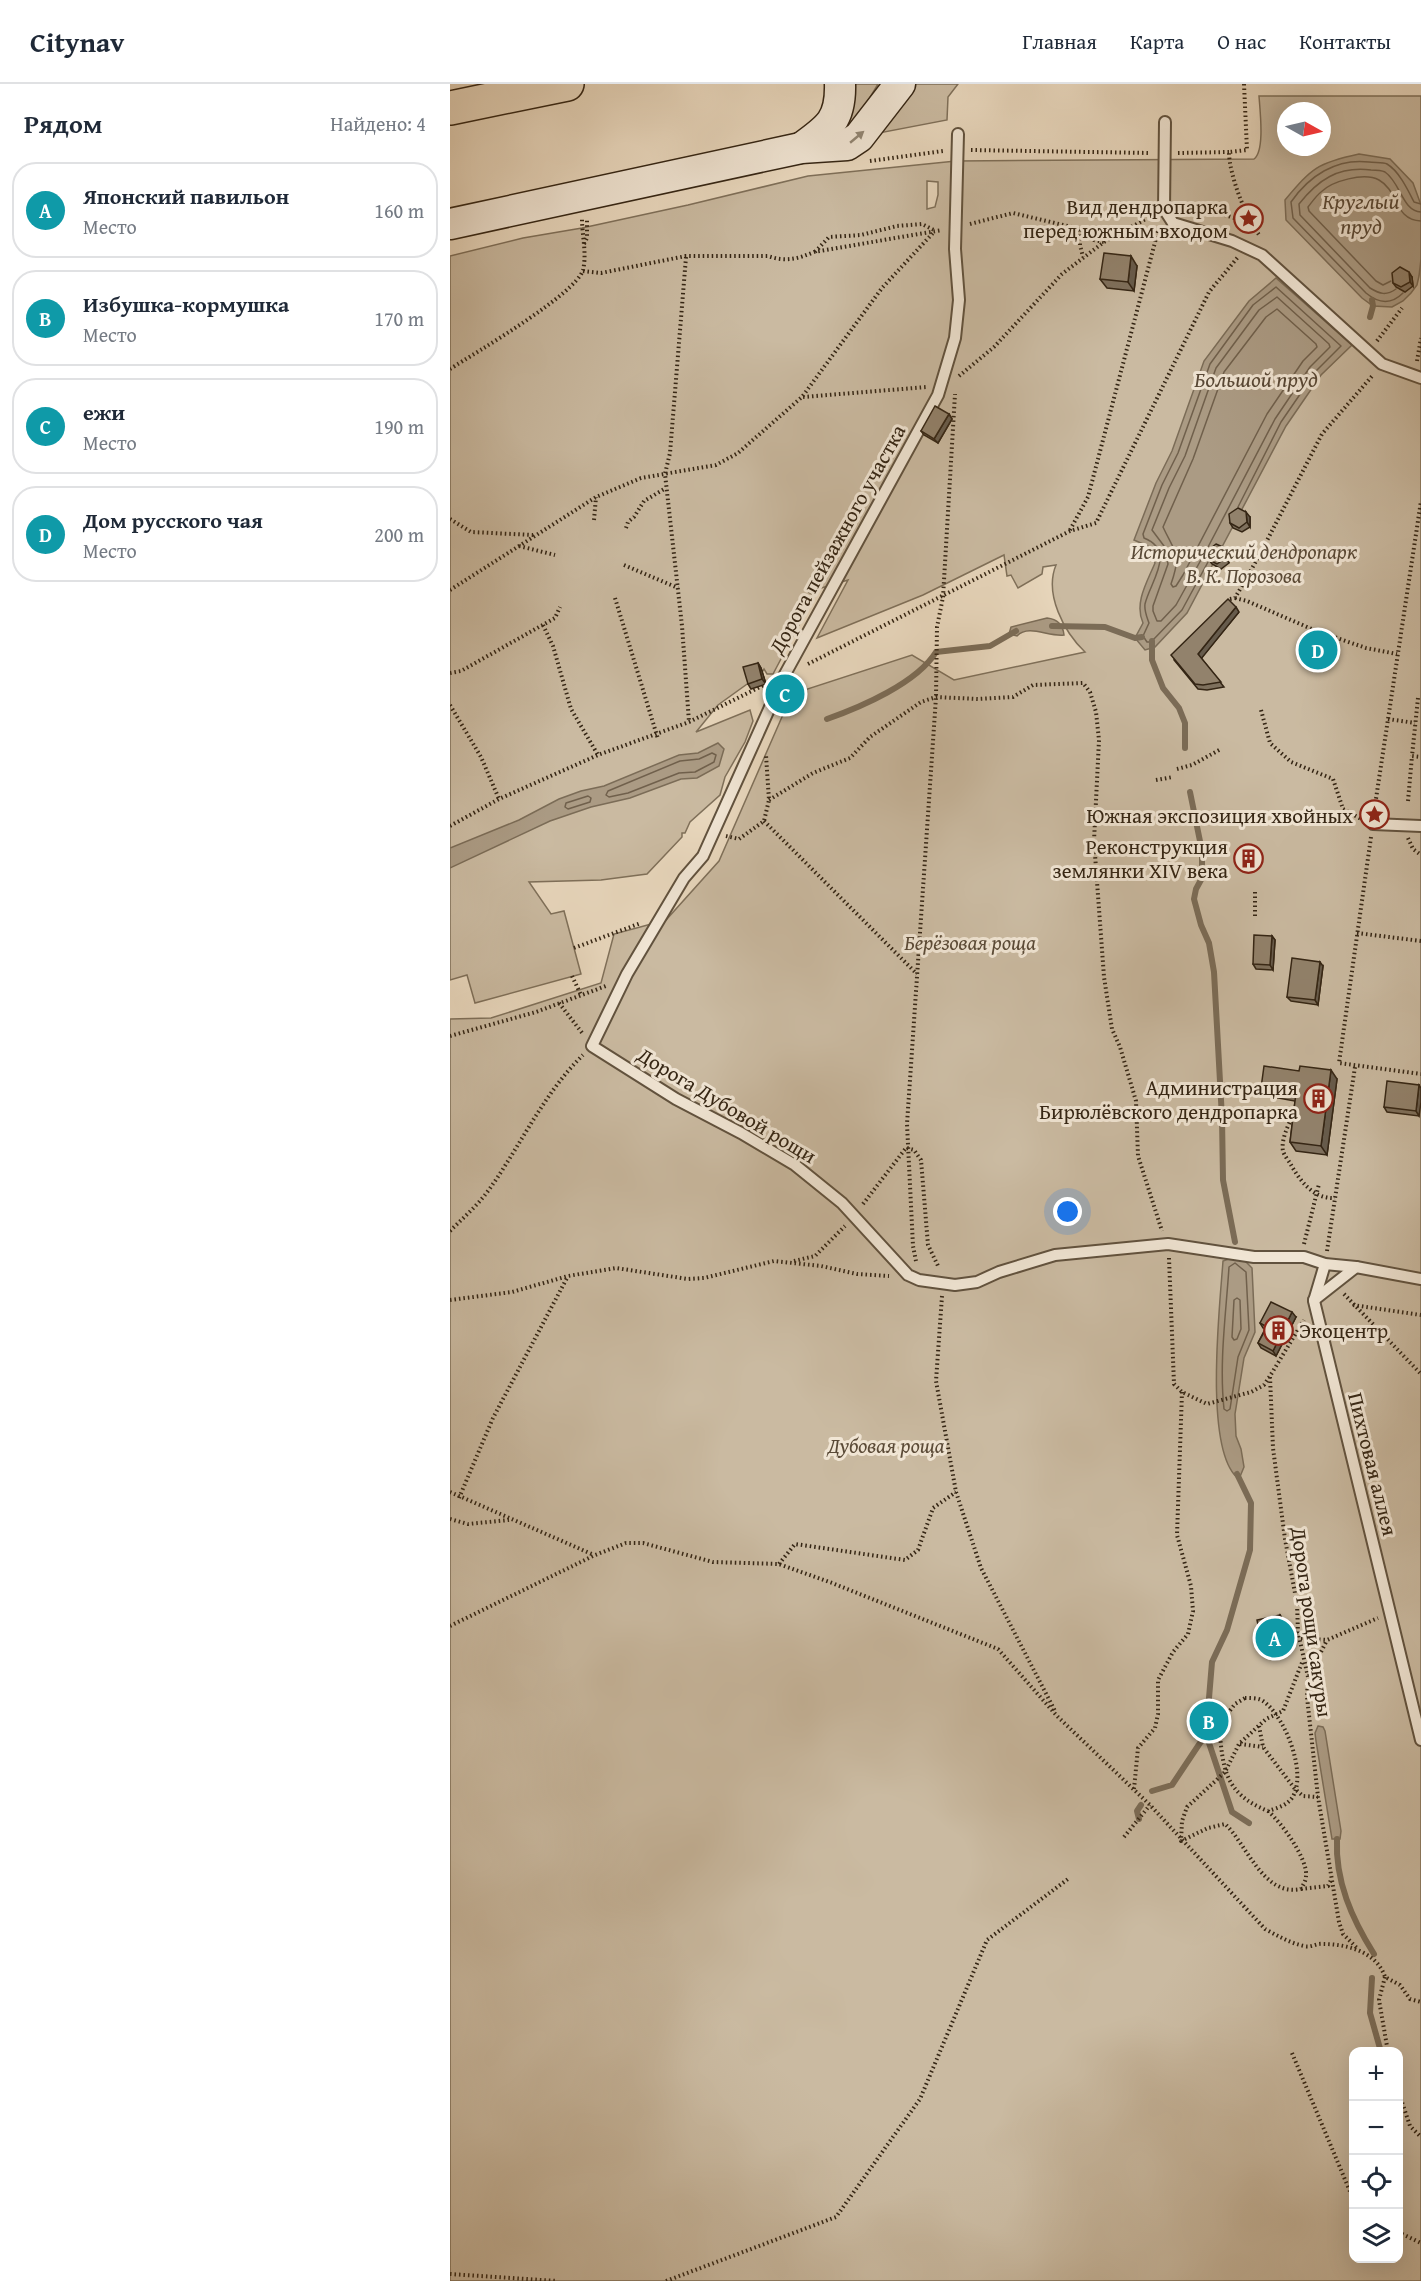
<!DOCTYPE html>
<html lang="ru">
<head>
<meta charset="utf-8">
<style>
  body { margin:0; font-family:"Gentium Book Plus",serif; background:#f2f2f3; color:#1f2937 }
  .controls { position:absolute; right:18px; bottom:18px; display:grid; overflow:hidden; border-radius:12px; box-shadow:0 6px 24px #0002 }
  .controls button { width:54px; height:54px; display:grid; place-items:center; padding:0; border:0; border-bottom:2px solid #e0e1e3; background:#fff; color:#1f2937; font:30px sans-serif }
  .compass { position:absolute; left:827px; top:18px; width:54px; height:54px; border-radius:50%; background:#fff; box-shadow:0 6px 24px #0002; rotate:98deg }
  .you { position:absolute; left:618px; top:1128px; width:21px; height:21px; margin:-15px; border:4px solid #fff; border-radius:50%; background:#1a73e8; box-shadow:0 0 0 9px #1a73e833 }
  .badge { display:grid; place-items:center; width:39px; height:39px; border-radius:50%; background:#111827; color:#fff; font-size:20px; font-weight:700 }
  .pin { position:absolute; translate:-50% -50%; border:3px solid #fff; box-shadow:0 2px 6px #0006 }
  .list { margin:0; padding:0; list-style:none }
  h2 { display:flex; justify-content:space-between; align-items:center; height:78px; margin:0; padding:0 24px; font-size:26px }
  h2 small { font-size:20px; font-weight:400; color:#747a83 }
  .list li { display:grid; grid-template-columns:39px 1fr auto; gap:18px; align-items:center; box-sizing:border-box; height:96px; margin:0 12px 12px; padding:0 12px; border:2px solid #e0e1e3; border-radius:24px }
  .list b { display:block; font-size:22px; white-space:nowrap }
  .list p { margin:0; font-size:20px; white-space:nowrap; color:#747a83 }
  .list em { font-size:20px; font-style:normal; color:#747a83 }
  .icon { flex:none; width:33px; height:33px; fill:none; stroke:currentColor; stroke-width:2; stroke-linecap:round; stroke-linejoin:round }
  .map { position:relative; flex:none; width:971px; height:2197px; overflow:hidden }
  header { display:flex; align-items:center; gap:36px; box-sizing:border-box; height:84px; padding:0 30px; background:#fff; border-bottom:2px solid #e0e1e3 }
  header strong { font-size:28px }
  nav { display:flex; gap:33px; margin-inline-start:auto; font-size:21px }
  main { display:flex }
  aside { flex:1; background:#fff }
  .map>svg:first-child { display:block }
  .green { fill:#cabaa1; stroke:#7f705a; stroke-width:1.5; fill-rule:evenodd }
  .water { fill:#ab9b84; stroke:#7b6c57; stroke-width:1.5 }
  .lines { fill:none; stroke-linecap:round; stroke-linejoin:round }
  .shore { stroke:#70604c; stroke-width:1.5 }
  .stream { stroke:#7b6c57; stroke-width:6 }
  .lane-casing { stroke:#61523e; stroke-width:14 }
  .secondary-casing { stroke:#342514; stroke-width:33 }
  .primary-casing { stroke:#342514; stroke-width:36 }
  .path { stroke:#342514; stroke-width:4; stroke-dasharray:1.5 3; stroke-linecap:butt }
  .lane { stroke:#f1e6d5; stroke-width:10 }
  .secondary { stroke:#f1e6d5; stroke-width:30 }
  .primary { stroke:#e9d8be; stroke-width:33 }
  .wall { fill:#7e705d; stroke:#342514; stroke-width:1.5 }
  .shaded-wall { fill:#665b4c; stroke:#342514; stroke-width:1.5 }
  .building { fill:#92826c; stroke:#342514; stroke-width:1.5 }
  .oneway { fill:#928674 }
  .labels { text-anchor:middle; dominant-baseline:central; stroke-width:6; stroke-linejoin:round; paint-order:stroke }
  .poi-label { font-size:21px; fill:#342514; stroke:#f1e6d5; text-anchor:end }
  .street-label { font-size:21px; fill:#342514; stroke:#f1e6d5 }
  .park-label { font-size:21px; font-style:italic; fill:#5a4a37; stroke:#f1e6d5 }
  .water-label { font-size:22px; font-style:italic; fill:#584836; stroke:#f1e6d5 }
</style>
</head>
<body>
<header>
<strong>Citynav</strong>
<nav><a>Главная</a><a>Карта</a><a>О нас</a><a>Контакты</a></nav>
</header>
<main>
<aside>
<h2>Рядом<small>Найдено: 4</small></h2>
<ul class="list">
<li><span class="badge" style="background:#0f9aa8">A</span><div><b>Японcкий павильон</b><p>Место</p></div><em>160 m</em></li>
<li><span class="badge" style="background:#0f9aa8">B</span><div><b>Избушка-кормушка</b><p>Место</p></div><em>170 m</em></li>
<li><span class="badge" style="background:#0f9aa8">C</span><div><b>ежи</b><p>Место</p></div><em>190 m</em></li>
<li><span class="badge" style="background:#0f9aa8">D</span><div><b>Дом русского чая</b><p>Место</p></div><em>200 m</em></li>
</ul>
</aside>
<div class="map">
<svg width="971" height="2197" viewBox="0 0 971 2197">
  <rect width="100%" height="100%" fill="#e9d8be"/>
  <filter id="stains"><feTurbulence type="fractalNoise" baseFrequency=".00333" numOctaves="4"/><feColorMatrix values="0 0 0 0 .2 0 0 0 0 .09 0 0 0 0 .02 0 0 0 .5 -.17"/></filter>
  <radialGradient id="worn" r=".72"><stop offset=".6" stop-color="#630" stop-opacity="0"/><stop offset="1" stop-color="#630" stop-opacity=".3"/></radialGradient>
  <g class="green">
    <path d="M404 0H428L401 45 387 48Z"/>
    <path d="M464 0H508L498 13 497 36 424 50Z"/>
    <path d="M809 12H971V2197H0V935L41 934 151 899 164 850 216 836 269 777 342 610 462 571 504 596 635 568C614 548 594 510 606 481L593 483 592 490 568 504 561 491 557 492 554 471 473 511 367 554 398 496 358 508 362 510V516L323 590H317L314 585 311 590 268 621 246 648 300 626 303 637 295 658 275 693 270 711 240 738 235 749H232V753L197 790 151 796 79 798 101 830 114 827 131 890 25 919 17 891 0 896V172L73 154 132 144 238 121 358 92 506 77 804 75C815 67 810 27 809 12ZM836 27H872V63H836ZM477 97 488 98V111L485 123 477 125ZM904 1968H948V2174H904Z"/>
  </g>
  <g class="water">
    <path d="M909 70 940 75 963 99 971 121V175L969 192 967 201 961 209 953 217 942 223 923 222 912 214 836 136 835 116C862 84 867 79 909 70Z"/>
    <path d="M826 194 902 261 871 291 836 342 737 529 705 563 695 566 685 554 693 539C684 519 697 498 705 479L698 462 684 456 706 399 722 367 754 277 799 217Z"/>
    <path d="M597 534C607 535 613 541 614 551 598 553 579 540 567 552L559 550 561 543Z"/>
    <path d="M268 659 274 665 269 682 247 694 231 695 180 714 141 723 100 737 0 784V764L69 736 109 715 131 707 154 702 229 671 248 669Z"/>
    <path d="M784 1173 794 1176 802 1184 805 1248 794 1274 785 1330 786 1352 791 1365 794 1383 789 1395C753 1369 770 1220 773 1177Z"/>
    <path d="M868 1642 873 1643 875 1647 891 1747 890 1755H882L866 1657 865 1649Z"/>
  </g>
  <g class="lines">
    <g class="shore">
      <path d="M941 197 933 201 926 197 859 127 858 123C862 118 866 112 871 108 882 97 914 88 929 96 949 107 944 136 971 137"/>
      <path d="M946 205C936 212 930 210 920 204L850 131 849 120C868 96 888 82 921 86 925 86 931 86 935 88 951 99 952 127 971 128"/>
      <path d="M953 209C941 221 928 219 916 209L843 134 841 118C859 92 886 74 919 78 924 79 933 78 937 80 949 87 958 106 964 118L971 120"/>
      <path d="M827 225 866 260 867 263 853 277 817 330 733 491 726 502 723 503 721 500C732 469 725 469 713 443L743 375 774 288 816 233Z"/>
      <path d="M757 465 726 521 711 537H707L703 527V522L718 480 714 462 702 446 719 404 735 372 766 284 809 226 827 213 879 260 880 263 860 283 825 335 757 465"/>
      <path d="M758 478 732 526 701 558H697L693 552 699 539C697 533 694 527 695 520 700 498 727 467 694 454L693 450 712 401 728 369 760 280 803 221 826 203 891 262 866 287 831 338 788 423"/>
      <path d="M262 669 266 671 264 678 245 688 229 689 178 709 159 713 156 711 158 707 230 677 249 675Z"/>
      <path d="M138 712 141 714 140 718 118 725 115 723 116 719Z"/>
      <path d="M785 1179 796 1188 799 1246 788 1273 780 1325 777 1327 774 1325C769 1278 776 1230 779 1183Z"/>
      <path d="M787 1214 790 1216 791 1245 787 1255 784 1256 782 1253 784 1216Z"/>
    </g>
    <g class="stream">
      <path d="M920 233 923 222 922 216"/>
      <path d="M602 542 655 543 685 554 692 553"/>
      <path d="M702 557V576L713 604 729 624 735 639V664"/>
      <path d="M377 635C411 623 467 599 486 568L540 562 566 547"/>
      <path d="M740 708 752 767V794L746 805 744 815 751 841 759 859 764 888 772 1034 773 1096 785 1158"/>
      <path d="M756 1650 782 1728 799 1739"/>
      <path d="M702 1707 722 1701 756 1650 762 1578 777 1546 800 1466 801 1419 787 1390"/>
      <path d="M689 1735 687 1727 691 1721"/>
      <path d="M887 1755C885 1797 902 1835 924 1870"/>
      <path d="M922 1894 920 1929 931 1968"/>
    </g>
    <defs>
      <g id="lane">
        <path d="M715 38 714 125 723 139 782 157 812 171 932 280 971 294"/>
        <path d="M508 50 505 165 509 216 505 254 488 311 334 592 253 772 234 794 177 890 142 962 226 1015 291 1049 345 1081 392 1119 458 1191 469 1196 505 1201 527 1198 549 1188 605 1171 718 1160 804 1173H854L875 1180 906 1183 971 1195"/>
        <path d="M923 740 971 742"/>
        <path d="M875 1180 864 1217 971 1656"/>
        <path d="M864 1216 906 1183"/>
      </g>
      <g id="secondary">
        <path d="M351 64C379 44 391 36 390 0"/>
        <path d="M0 140 351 64 397 61 409 53 450 0"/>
      </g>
      <path id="primary" d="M0 24 117 0"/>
    </defs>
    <use href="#lane" class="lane-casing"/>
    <use href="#secondary" class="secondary-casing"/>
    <use href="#primary" class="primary-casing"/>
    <g class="path">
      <path d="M794 0 797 66 779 68C779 90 796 135 810 152"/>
      <path d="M521 66 700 69"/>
      <path d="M728 69 779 68"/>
      <path d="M420 77 493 67"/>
      <path d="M739 126C763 128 781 130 803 143"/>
      <path d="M520 140 563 129 630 145 644 156 654 158"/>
      <path d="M630 146V161L633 173"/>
      <path d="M134 160 137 154V135"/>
      <path d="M365 168 379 153 411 151 447 142 472 140 486 147"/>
      <path d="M236 173 220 369 215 390 232 542 239 638"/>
      <path d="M133 187 151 189 236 172H318C335 178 348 175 364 168L492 146"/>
      <path d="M927 257 952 224"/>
      <path d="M967 277 971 254"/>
      <path d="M0 285C25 269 126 210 133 186 137 170 132 151 132 135"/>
      <path d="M509 292 544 263 612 190 654 158 703 131"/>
      <path d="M353 313 477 303"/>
      <path d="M0 435 21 448 83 451"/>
      <path d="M144 436 146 413"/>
      <path d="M176 444 178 438 184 433 194 417 216 404"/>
      <path d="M620 446 638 413 709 143"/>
      <path d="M69 462 105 471"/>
      <path d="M174 481 228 504"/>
      <path d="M0 506 146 413 191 394 266 381 288 369 352 313 432 204 483 149"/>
      <path d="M165 514 208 655"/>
      <path d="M785 514 797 517 864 546 916 564 947 570"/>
      <path d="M780 515 785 514 809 472 872 350 923 291"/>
      <path d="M93 541 103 562 121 625 148 671"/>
      <path d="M871 562 872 557 877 558"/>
      <path d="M358 580 620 447 646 439 759 208 788 173"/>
      <path d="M0 589 11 587 105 534 110 523"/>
      <path d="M968 614 962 672 971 673"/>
      <path d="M0 621 31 673 49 715"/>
      <path d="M811 626 820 659 841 678 883 695 893 725 911 735"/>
      <path d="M938 635 965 639"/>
      <path d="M727 685 742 681 771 665"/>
      <path d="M706 696 723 693"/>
      <path d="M319 716 363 689 400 674 420 653 471 618 486 613 528 615 563 613 583 601 633 599 640 608 646 628 649 656 644 757 654 893 662 945 670 963 686 1017 688 1072 712 1147"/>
      <path d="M958 717 962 672"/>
      <path d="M924 728 971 417"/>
      <path d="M314 737 467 890"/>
      <path d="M0 742 49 715 148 671 239 638 314 601"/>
      <path d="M276 752 289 755 314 737 319 716 316 671"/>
      <path d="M921 753 889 979 971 990"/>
      <path d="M958 754 963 765 971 771"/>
      <path d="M805 808V833"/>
      <path d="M907 849 971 857"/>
      <path d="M124 864 191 839"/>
      <path d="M122 892 131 911"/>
      <path d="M109 919 133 950"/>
      <path d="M0 952 86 928 156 902"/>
      <path d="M846 1035H841C837 1044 831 1057 833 1067 834 1071 838 1076 840 1079 850 1097 863 1115 885 1114"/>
      <path d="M457 1064 464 1066 471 1076 478 1161 489 1184"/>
      <path d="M413 1120 456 1064"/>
      <path d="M0 1147C13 1134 27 1122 38 1107 70 1063 93 1010 133 971"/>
      <path d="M854 1160 869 1100"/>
      <path d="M877 1167 905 983"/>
      <path d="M719 1174 724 1300 732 1308 757 1320 801 1308 814 1301 820 1292 854 1236"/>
      <path d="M344 1177 365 1172 395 1142"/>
      <path d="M466 1177 463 1162 457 1040 486 613 487 543 493 513 505 310"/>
      <path d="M894 1210 971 1290"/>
      <path d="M492 1212 486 1297 506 1408 531 1484 605 1627"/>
      <path d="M0 1216 62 1208 118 1192 166 1184 238 1195 254 1194 324 1177 371 1182 407 1190 439 1192"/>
      <path d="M903 1221 971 1231"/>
      <path d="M820 1293 823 1364 835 1455 847 1520 848 1548 858 1593 857 1613 868 1713 889 1838 893 1850 907 1864"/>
      <path d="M0 1408 144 1471"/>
      <path d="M9 1414 43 1334 118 1192"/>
      <path d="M0 1435 18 1440 59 1436"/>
      <path d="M329 1480 345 1460 455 1476 468 1466 483 1424 506 1408"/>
      <path d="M0 1542 145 1471 176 1459H193L263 1478 329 1480 382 1499 548 1565 608 1633 700 1721 815 1845C828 1852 840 1859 854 1862 861 1864 866 1859 873 1860 897 1860 927 1868 935 1893L950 1901 960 1915 971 1918"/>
      <path d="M837 1552 848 1548"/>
      <path d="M851 1554 877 1556 928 1534"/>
      <path d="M859 1592 877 1556"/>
      <path d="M795 1614C801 1614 809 1614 813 1617 835 1632 858 1690 842 1714 836 1722 827 1724 818 1727 773 1709 773 1683 769 1641L785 1620Z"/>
      <path d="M759 1637 769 1641"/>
      <path d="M809 1642 813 1663 845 1705 853 1712 868 1713"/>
      <path d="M790 1660 813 1663"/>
      <path d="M684 1705 688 1664 705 1644 708 1630V1596L723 1568 738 1550 743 1527 741 1502 727 1451 732 1308"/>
      <path d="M818 1727C831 1738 858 1775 856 1792 856 1797 853 1801 851 1805 813 1813 797 1760 775 1740L758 1744 731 1757 732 1737 737 1723 775 1688 789 1660 816 1635 833 1627 853 1576"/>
      <path d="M674 1753 700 1721"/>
      <path d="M851 1805 878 1802 881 1796"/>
      <path d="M935 1893 929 1916 938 1968"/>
      <path d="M842 1969 904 2117"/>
      <path d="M948 2006 960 2042 971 2053"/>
      <path d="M948 2148 971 2159"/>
      <path d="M0 2190 107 2197"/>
      <path d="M216 2197 386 2133 470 2015 537 1856 618 1795"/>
    </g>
    <use href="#lane" class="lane"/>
    <use href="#secondary" class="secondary"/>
    <use href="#primary" class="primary"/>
  </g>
  <g class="wall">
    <path d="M687 182 684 207 657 204 650 195Z"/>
    <path d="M962 193 963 202 955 208 946 203 943 199Z"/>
    <path d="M499 330 502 335 488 359 474 351 471 347Z"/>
    <path d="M800 433V443L792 448 783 444 780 439Z"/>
    <path d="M778 469 779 479 771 485 762 480 759 476Z"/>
    <path d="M789 528 751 574 774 603 757 606 748 605 724 576Z"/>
    <path d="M308 579 311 584 316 600 301 605 298 600Z"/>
    <path d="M822 852 825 856 823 886 806 885 803 880Z"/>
    <path d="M873 882 868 921 841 917 837 913Z"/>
    <path d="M887 995 877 1071 846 1067 840 1058 845 1017 817 1012 811 1004Z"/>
    <path d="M969 1001V1032L937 1028 934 1023Z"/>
    <path d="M846 1233 826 1272 811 1264 808 1259 815 1245 813 1244 810 1239Z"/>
    <path d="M830 1531 833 1536 840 1568 817 1573 814 1568Z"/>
  </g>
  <g class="shaded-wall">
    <path d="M681 172 687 182 684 207 678 198Z"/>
    <path d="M959 188 962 193 963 202 960 198Z"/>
    <path d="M499 330 502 335 488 359 484 355Z"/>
    <path d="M796 428 800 433V443L797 438Z"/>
    <path d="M775 464 778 469 779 479 776 474Z"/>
    <path d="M786 523 789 528 751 575 748 570Z"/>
    <path d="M308 579 311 584 316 600 312 595Z"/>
    <path d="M822 852 825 856 823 886 820 881Z"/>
    <path d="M870 878 873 882 868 921 865 916Z"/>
    <path d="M881 986 887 995 877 1071 871 1062Z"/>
    <path d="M969 1001 971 1004V1018L969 1032 966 1027Z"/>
    <path d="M842 1228 846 1233 826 1272 823 1267Z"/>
    <path d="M830 1531 833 1536 840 1568 836 1563Z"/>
  </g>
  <g class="building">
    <path d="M654 169 681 172 678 198 650 195Z"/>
    <path d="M950 183 959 188 960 198 951 203 943 199 942 189Z"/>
    <path d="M485 322 499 330 484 355 471 347Z"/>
    <path d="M788 424 796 428 797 438 789 444 780 439 779 430Z"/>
    <path d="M766 460 775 464 776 474 767 480 759 476 758 466Z"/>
    <path d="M778 515 786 523 748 570 771 598 753 601 745 600 721 571Z"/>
    <path d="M308 579 312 595 298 600 293 583Z"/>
    <path d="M804 851 822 852 820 881 803 880Z"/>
    <path d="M842 874 870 878 865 916 837 913Z"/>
    <path d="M814 982 849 987 850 982 881 986 871 1062 840 1058 846 1009 811 1004Z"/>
    <path d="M937 997 969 1001 966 1027 934 1023Z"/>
    <path d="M821 1218 842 1228 823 1267 808 1259 817 1243 810 1239Z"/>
    <path d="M830 1531 836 1563 814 1568 807 1536Z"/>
  </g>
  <defs><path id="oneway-solid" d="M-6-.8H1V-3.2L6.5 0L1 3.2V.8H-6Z" transform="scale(1.5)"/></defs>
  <use class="oneway" href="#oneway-solid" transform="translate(407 53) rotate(-40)"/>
  <defs>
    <symbol id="sight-ring" viewBox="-11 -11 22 22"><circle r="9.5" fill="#f1e6d5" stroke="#8f2418" stroke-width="1.5"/><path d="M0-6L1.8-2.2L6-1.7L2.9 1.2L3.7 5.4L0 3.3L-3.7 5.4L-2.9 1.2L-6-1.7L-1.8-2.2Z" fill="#8f2418"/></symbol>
    <symbol id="building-ring" viewBox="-11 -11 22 22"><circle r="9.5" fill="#f1e6d5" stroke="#8f2418" stroke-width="1.5"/><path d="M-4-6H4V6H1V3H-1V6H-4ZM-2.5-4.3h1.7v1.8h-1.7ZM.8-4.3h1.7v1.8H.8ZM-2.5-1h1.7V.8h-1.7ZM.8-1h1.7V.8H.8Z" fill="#8f2418"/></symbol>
  </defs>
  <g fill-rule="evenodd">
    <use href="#sight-ring" x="782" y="118" width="33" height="33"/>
    <use href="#sight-ring" x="908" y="714" width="33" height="33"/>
    <use href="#building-ring" x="782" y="758" width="33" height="33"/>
    <use href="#building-ring" x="852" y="998" width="33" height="33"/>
    <use href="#building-ring" x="812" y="1230" width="33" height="33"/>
  </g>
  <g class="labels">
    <g class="poi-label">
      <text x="778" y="122">Вид дендропарка<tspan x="778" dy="24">перед южным входом</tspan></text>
      <text x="903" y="731">Южная экспозиция хвойных</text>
      <text x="778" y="762">Реконструкция<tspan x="778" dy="24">землянки XIV века</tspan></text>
      <text x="848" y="1003">Администрация<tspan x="848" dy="24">Бирюлёвского дендропарка</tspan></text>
      <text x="849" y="1246" text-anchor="start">Экоцентр</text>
    </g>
    <g class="street-label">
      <text transform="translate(387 455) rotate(-61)">Дорога пейзажного участка</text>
      <text transform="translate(277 1021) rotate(31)">Дорога Дубовой рощи</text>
      <text transform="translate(923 1380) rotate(76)">Пихтовая аллея</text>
      <text transform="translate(862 1538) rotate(82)">Дорога рощи сакуры</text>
    </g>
    <g class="park-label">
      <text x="794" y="467">Исторический дендропарк<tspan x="794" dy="24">В. К. Порозова</tspan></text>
      <text x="520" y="858">Берёзовая роща</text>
      <text x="436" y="1361">Дубовая роща</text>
    </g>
    <g class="water-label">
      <text x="911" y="117">Круглый<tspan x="911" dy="25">пруд</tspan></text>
      <text x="806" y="295">Большой пруд</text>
    </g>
  </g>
  <rect width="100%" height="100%" filter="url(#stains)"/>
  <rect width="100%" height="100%" fill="url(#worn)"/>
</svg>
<div class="controls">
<button>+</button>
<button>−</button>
<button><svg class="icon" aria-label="locate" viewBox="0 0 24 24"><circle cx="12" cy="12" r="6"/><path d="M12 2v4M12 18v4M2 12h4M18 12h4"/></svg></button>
<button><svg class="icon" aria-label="layers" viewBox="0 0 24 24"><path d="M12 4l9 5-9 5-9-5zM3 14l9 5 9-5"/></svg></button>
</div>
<svg class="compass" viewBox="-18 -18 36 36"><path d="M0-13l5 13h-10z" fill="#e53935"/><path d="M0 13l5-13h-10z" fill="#747a83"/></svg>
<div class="you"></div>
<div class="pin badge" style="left:825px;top:1554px;background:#0f9aa8">A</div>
<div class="pin badge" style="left:759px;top:1637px;background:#0f9aa8">B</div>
<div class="pin badge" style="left:335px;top:610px;background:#0f9aa8">C</div>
<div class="pin badge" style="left:868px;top:566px;background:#0f9aa8">D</div>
</div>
</main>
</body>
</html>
